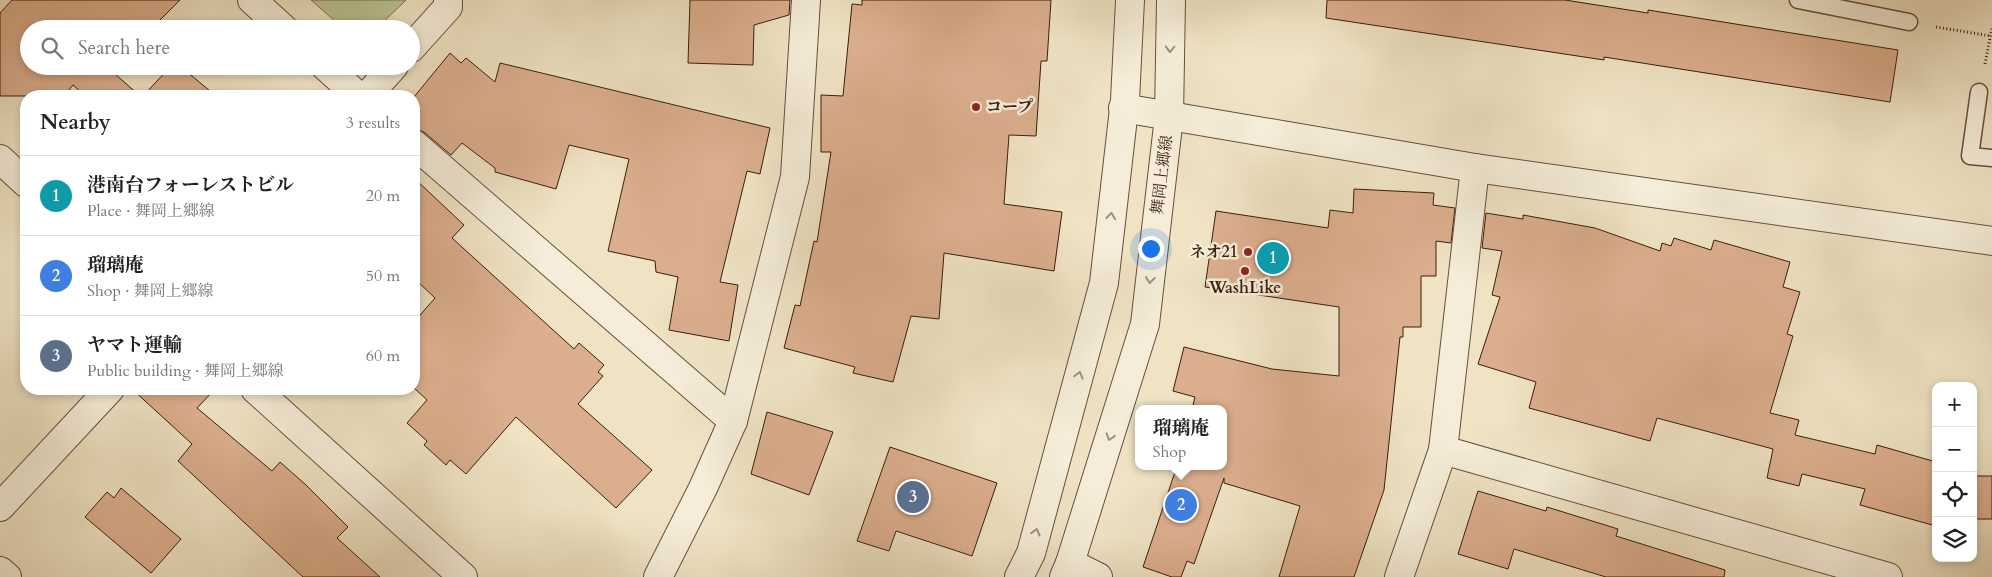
<!DOCTYPE html>
<html lang="en">
<head>
<meta charset="utf-8">
<style>
  body { margin:0; font-family:Cardo,"Noto Serif JP",serif; background:#f2f2f2; color:#222 }
  .controls { position:absolute; right:15px; bottom:15px; display:grid; overflow:hidden; border-radius:10px; box-shadow:0 2px 8px #0003 }
  .controls button { width:45px; height:45px; display:grid; place-items:center; padding:0; border:0; border-bottom:1px solid #e0e0e0; background:#fff; color:#222; font:25px sans-serif }
  .you { position:absolute; left:1150px; top:248px; width:18px; height:18px; margin:-12px; border:4px solid #fff; border-radius:50%; background:#1a73e8; box-shadow:0 0 0 8px #1a73e833 }
  .badge { display:grid; place-items:center; width:32px; height:32px; border-radius:50%; background:#8f2418; color:#fff; font-size:16px; font-weight:700 }
  .pin { position:absolute; translate:-50% -50%; border:2px solid #fff; box-shadow:0 1px 5px #0006 }
  .popup { position:absolute; left:1135px; top:405px; width:92px; height:65px; box-sizing:border-box; display:grid; place-content:center; border-radius:10px; background:#fff; filter:drop-shadow(0 1px 4px #0005); font-size:16px; white-space:nowrap; color:#767676 }
  .popup b { font-size:19px; color:#222 }
  .popup::after { content:''; position:absolute; left:50%; top:100%; margin-left:-10px; border:10px solid transparent; border-top-color:#fff }
  .list { margin:0; padding:0; list-style:none }
  h2 { display:flex; justify-content:space-between; align-items:center; height:65px; margin:0; padding:0 20px; font-size:21px }
  h2 small { font-size:16px; font-weight:400; color:#767676 }
  .list li { display:grid; grid-template-columns:32px 1fr auto; gap:15px; align-items:center; box-sizing:border-box; height:80px; padding:0 20px; border-top:1px solid #e0e0e0 }
  .list b { display:block; font-size:19px; white-space:nowrap }
  .list p { margin:0; font-size:16px; white-space:nowrap; color:#767676 }
  .list em { font-size:16px; font-style:normal; color:#767676 }
  .icon { flex:none; width:28px; height:28px; fill:none; stroke:currentColor; stroke-width:2; stroke-linecap:round; stroke-linejoin:round }
  .map { position:relative; flex:none; width:1992px; height:577px; overflow:hidden }
  .search { position:absolute; background:#fff; box-shadow:0 2px 8px #0003; left:20px; top:20px; width:400px; height:55px; display:flex; align-items:center; gap:12px; box-sizing:border-box; padding:0 18px; border-radius:28px; color:#767676; font-size:19px }
  .panel { position:absolute; background:#fff; box-shadow:0 2px 8px #0003; left:20px; top:90px; width:400px; height:305px; border-radius:20px }
  .map>svg:first-child { display:block }
  .green { fill:#bbc392; stroke:#7b7050 }
  .building { fill:#dbae8d; stroke:#3b1d0f }
  .lines { fill:none; stroke-linecap:round; stroke-linejoin:round }
  .service-casing { stroke:#684e3c; stroke-width:19 }
  .minor-casing { stroke:#684e3c; stroke-width:30 }
  .tertiary-casing { stroke:#684e3c; stroke-width:30 }
  .path { stroke:#3b1d0f; stroke-width:3; stroke-dasharray:1 2.5; stroke-linecap:butt }
  .service { stroke:#f5edd9; stroke-width:16 }
  .minor { stroke:#f5edd9; stroke-width:28 }
  .tertiary { stroke:#f5edd9; stroke-width:28 }
  .oneway { stroke:#a18f7e }
  .poi-dot { fill:#8f2418; stroke:#f5edd9; stroke-width:2 }
  .labels { text-anchor:middle; dominant-baseline:central; stroke-width:5; stroke-linejoin:round; paint-order:stroke }
  .poi-label { font-size:16px; font-weight:bold; fill:#3b1d0f; stroke:#f5edd9; text-anchor:start }
  .street-label { font-size:16px; fill:#3b1d0f; stroke:#f5edd9 }
</style>
</head>
<body>
<div class="map">
<svg width="1992" height="577" viewBox="0 0 1992 577">
  <rect width="100%" height="100%" fill="#efe3c4"/>
  <filter id="stains"><feTurbulence type="fractalNoise" baseFrequency=".004" numOctaves="4"/><feColorMatrix values="0 0 0 0 .2 0 0 0 0 .09 0 0 0 0 .02 0 0 0 .5 -.17"/></filter>
  <radialGradient id="worn" r=".72"><stop offset=".6" stop-color="#630" stop-opacity="0"/><stop offset="1" stop-color="#630" stop-opacity=".3"/></radialGradient>
  <path class="green" d="M311 0H406L376 29H344Z"/>
  <g class="building">
    <path d="M12 0H180L151 29H29V66H106L140 96H85L73 85 64 96H0V13Z"/>
    <path d="M690 0H790L789 15 754 25 753 65 688 63Z"/>
    <path d="M862 0H1051L1047 61H1041L1036 136 1009 135 1004 204 1062 212 1054 271 944 253 939 319 911 316 893 382 853 373 855 367 784 348 795 305 800 306 814 241 817 242 831 152H821V95L843 96 852 4 862 5Z"/>
    <path d="M1327 0H1565L1648 13V10L1898 50 1890 102 1604 57V60L1326 18Z"/>
    <path d="M450 53 461 63 466 58 495 82 500 63 770 128 760 174 747 171 720 282 738 285 729 341 669 330 678 277 656 272 655 261 608 251 629 159 569 145 556 189 495 172V168L462 143 451 155 424 132 414 129V97Z"/>
    <path d="M171 66H180L216 96H143Z"/>
    <path d="M414 178 464 225 452 238 574 349 579 343 604 365 598 372 603 376 578 404 652 470 616 508 516 417 466 474 450 460 446 465 424 445 427 441 407 423 427 400 414 388V322L435 298 414 278Z"/>
    <path d="M1354 189 1434 193 1433 205 1455 208 1451 243 1436 241V276H1421V327H1403V337H1400L1384 490 1354 577H1279L1300 506 1224 483V478L1194 564 1187 561 1181 577H1172L1143 567 1177 466H1224V409H1192L1195 397 1173 391 1184 347 1272 369 1339 376V307L1205 287 1216 211 1328 228 1330 210 1353 213Z"/>
    <path d="M1486 213 1523 219V215L1595 228 1660 251 1662 243 1671 246 1674 238 1711 250 1714 240 1790 262 1783 287 1800 292 1787 334 1793 336 1770 413 1799 420 1795 435 1875 454 1877 445 1936 462V526L1860 505 1865 489 1802 474 1799 486 1767 478 1773 449 1657 418 1650 441 1529 408 1536 382 1478 364 1500 297 1492 295 1502 251 1482 248Z"/>
    <path d="M132 389H215L197 408 272 471 280 462 306 485 348 527 337 538 380 577H303L178 461 192 444Z"/>
    <path d="M767 412 833 432 809 495 751 474Z"/>
    <path d="M890 447 997 483 972 556 896 531 889 551 857 541Z"/>
    <rect x="1973" y="476" width="19" height="43"/>
    <path d="M121 488 181 539 151 573 85 517 107 492 114 498Z"/>
    <path d="M1478 491 1546 511 1547 507 1618 529 1616 536 1725 570 1724 577H1606L1514 549 1508 569 1458 554Z"/>
  </g>
  <g class="lines">
    <defs>
      <g id="service">
        <path d="M1798 0 1909 22"/>
        <path d="M1979 92 1970 156 1992 158"/>
      </g>
      <g id="minor">
        <path d="M252 0 284 29"/>
        <path d="M411 48 448 7V0"/>
        <path d="M325 66 358 96"/>
        <path d="M367 96 394 66"/>
        <path d="M414 144 733 421"/>
        <path d="M0 159 26 183"/>
        <path d="M255 389 463 577"/>
        <path d="M1443 450 1888 577"/>
        <path d="M0 507 110 389"/>
        <path d="M1070 563 1098 577"/>
        <path d="M0 571 7 577"/>
        <path d="M658 577 703 488 733 421 795 177 806 0"/>
        <path d="M1399 577 1443 450 1475 168"/>
      </g>
      <g id="tertiary">
        <path d="M1123 108 1475 168 1992 241"/>
        <path d="M1019 577 1031 553 1104 283 1125 100 1130 0"/>
        <path d="M1064 577 1070 563 1145 324 1169 117 1171 0"/>
      </g>
    </defs>
    <use href="#service" class="service-casing"/>
    <use href="#minor" class="minor-casing"/>
    <use href="#tertiary" class="tertiary-casing"/>
    <g class="path">
      <path d="M1936 27 1991 36"/>
      <path d="M1985 64 1992 28"/>
    </g>
    <use href="#service" class="service"/>
    <use href="#minor" class="minor"/>
    <use href="#tertiary" class="tertiary"/>
  </g>
  <defs><path id="oneway-chevron" d="M-2-3.5L2.5 0L-2 3.5" fill="none" stroke-width="1.6" stroke-linecap="round" stroke-linejoin="round" transform="scale(1.25)"/></defs>
  <g class="oneway">
    <use href="#oneway-chevron" transform="translate(1170 49) rotate(91)"/>
    <use href="#oneway-chevron" transform="translate(1111 216) rotate(-84)"/>
    <use href="#oneway-chevron" transform="translate(1150 280) rotate(97)"/>
    <use href="#oneway-chevron" transform="translate(1079 375) rotate(-75)"/>
    <use href="#oneway-chevron" transform="translate(1110 437) rotate(107)"/>
    <use href="#oneway-chevron" transform="translate(1036 532) rotate(-75)"/>
  </g>
  <g class="poi-dot">
    <circle cx="976" cy="107" r="5"/>
    <circle cx="1248" cy="252" r="5"/>
    <circle cx="1245" cy="271" r="5"/>
  </g>
  <g class="labels">
    <g class="poi-label">
      <text x="986" y="107">コープ</text>
      <text x="1238" y="252" text-anchor="end">ネオ21</text>
      <text x="1245" y="288" text-anchor="middle">WashLike</text>
    </g>
    <g class="street-label">
      <text transform="translate(1162 175) rotate(-83)">舞岡上郷線</text>
    </g>
  </g>
  <rect width="100%" height="100%" filter="url(#stains)"/>
  <rect width="100%" height="100%" fill="url(#worn)"/>
</svg>
<div class="controls">
<button>+</button>
<button>−</button>
<button><svg class="icon" aria-label="locate" viewBox="0 0 24 24"><circle cx="12" cy="12" r="6"/><path d="M12 2v4M12 18v4M2 12h4M18 12h4"/></svg></button>
<button><svg class="icon" aria-label="layers" viewBox="0 0 24 24"><path d="M12 4l9 5-9 5-9-5zM3 14l9 5 9-5"/></svg></button>
</div>
<div class="you"></div>
<div class="pin badge" style="left:1273px;top:258px;background:#0f9aa8">1</div>
<div class="pin badge" style="left:1181px;top:505px;background:#3f7fe0">2</div>
<div class="popup"><b>瑠璃庵</b>Shop</div>
<div class="pin badge" style="left:913px;top:497px;background:#5c6f8a">3</div>
<div class="search"><svg class="icon" aria-label="search" viewBox="0 0 24 24"><circle cx="10" cy="10" r="6"/><path d="M15 15l6 6"/></svg>Search here</div>
<section class="panel">
<h2>Nearby<small>3 results</small></h2>
<ul class="list">
<li><span class="badge" style="background:#0f9aa8">1</span><div><b>港南台フォーレストビル</b><p>Place · 舞岡上郷線</p></div><em>20 m</em></li>
<li><span class="badge" style="background:#3f7fe0">2</span><div><b>瑠璃庵</b><p>Shop · 舞岡上郷線</p></div><em>50 m</em></li>
<li><span class="badge" style="background:#5c6f8a">3</span><div><b>ヤマト運輸</b><p>Public building · 舞岡上郷線</p></div><em>60 m</em></li>
</ul>
</section>
</div>
</body>
</html>
